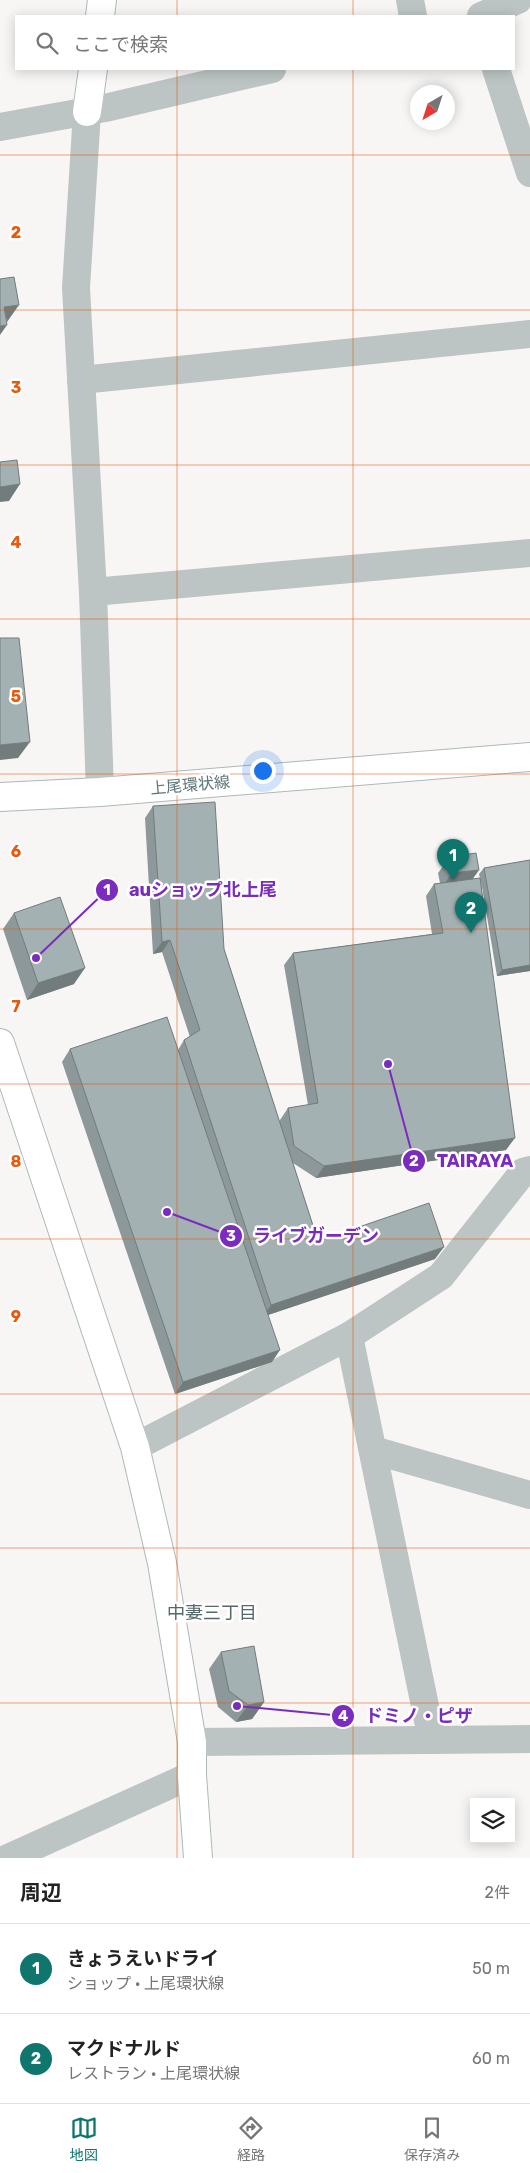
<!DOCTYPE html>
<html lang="ja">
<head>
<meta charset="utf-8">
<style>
  body { margin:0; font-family:Rubik,"Noto Sans JP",sans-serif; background:#f6f6f6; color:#222 }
  .controls { position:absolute; right:15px; bottom:15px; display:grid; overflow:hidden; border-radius:0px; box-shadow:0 2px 12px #0003 }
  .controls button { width:45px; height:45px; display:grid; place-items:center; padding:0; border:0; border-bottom:1px solid #e0e0e0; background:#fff; color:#222; font:25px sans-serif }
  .compass { position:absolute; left:410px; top:85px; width:45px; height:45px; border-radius:50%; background:#fff; box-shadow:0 2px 12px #0003; rotate:219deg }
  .you { position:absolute; left:262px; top:770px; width:18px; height:18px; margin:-12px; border:4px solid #fff; border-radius:50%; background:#1a73e8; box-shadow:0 0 0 8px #1a73e833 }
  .badge { display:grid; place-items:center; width:32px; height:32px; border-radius:50%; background:#0f766e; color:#fff; font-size:16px; font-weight:700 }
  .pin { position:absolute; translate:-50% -41px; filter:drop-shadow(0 1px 2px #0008) }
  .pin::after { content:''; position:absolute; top:26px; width:18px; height:15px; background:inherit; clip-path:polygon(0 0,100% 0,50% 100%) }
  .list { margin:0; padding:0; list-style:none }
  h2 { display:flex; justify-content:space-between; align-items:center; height:65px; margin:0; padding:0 20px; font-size:21px }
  h2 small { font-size:16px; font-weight:400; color:#767676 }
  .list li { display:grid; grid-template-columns:32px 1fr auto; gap:15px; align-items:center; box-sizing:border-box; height:90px; padding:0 20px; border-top:1px solid #e0e0e0 }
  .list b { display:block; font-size:19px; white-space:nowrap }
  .list p { margin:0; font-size:16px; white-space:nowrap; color:#767676 }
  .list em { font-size:16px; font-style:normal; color:#767676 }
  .icon { flex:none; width:28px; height:28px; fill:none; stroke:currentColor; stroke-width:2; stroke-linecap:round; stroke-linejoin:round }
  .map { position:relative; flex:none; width:530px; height:1858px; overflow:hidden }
  .search { position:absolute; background:#fff; box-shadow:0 2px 12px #0003; left:15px; right:15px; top:15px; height:55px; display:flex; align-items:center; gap:12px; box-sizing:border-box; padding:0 18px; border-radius:0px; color:#767676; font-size:19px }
  .sheet { height:245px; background:#fff }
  nav { display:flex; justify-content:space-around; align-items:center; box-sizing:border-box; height:70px; border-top:1px solid #e0e0e0; background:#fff; font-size:14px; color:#767676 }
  nav a { display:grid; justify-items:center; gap:2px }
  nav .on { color:#0f766e }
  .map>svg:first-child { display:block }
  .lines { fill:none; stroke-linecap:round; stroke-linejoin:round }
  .secondary-casing { stroke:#afb8b9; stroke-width:30 }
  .street { stroke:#bcc4c4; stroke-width:28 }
  .secondary { stroke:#fff; stroke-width:28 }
  .wall { fill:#8c9899 }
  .shaded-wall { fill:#727c7d }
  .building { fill:#a3b1b2; stroke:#727c7d }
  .grid { fill:none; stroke:#e8590c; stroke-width:1; stroke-opacity:0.55 }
  .labels { text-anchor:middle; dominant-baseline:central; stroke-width:5; stroke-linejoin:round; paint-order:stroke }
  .street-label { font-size:16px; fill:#5f7678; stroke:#fff }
  .neighbourhood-label { font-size:18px; fill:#55686a; stroke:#fff }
  .grid-label { font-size:16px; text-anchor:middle; font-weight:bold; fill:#e8590c; stroke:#fff; stroke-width:5; stroke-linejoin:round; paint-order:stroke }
  .leader { fill:none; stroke:#7b2cbf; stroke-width:2 }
  .callout-dot { fill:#7b2cbf; stroke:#fff; stroke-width:2 }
  .mark-label { font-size:15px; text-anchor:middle; font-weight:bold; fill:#fff }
  .callout-label { font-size:18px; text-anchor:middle; font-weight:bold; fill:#7b2cbf; stroke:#fff; stroke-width:5; stroke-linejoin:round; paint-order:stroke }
</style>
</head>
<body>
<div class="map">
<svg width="530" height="1858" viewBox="0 0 530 1858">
  <rect width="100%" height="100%" fill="#f7f6f5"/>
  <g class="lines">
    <defs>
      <g id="secondary">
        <path d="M100 16 102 0"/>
        <path d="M87 112 93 69"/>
        <path d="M0 797 100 792 530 757"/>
        <path d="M0 1043 135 1447 162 1563 192 1742V1775L198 1858"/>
      </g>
    </defs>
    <use href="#secondary" class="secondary-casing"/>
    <g class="street">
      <path d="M410 0 413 16"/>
      <path d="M481 16 518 0"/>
      <path d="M496 69 530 173"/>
      <path d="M87 112 76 288 93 592 100 792"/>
      <path d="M0 127 105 108 272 69"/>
      <path d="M81 380 530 334"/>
      <path d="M93 592 530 553"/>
      <path d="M349 1336 432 1740"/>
      <path d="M135 1447 349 1336 441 1276 523 1172 530 1170"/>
      <path d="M373 1450 530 1495"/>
      <path d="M192 1742 530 1739"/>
      <path d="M8 1858 192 1775"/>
    </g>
    <use href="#secondary" class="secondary"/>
  </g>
  <g class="wall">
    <path d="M153 806 224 949 280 1123V1120L288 1108 308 1105 284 965 293 953 432 934 426 896 434 884 440 883 438 873 450 857 479 870 472 879 480 878 479 874 484 868 530 860V971L497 976 481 881 506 1150 316 1178 293 1163 318 1241 435 1259 268 1315 272 1362 175 1394 62 1062 70 1049 178 1050 184 1040 190 1037 162 952 153 954 145 818Z"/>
    <path d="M14 913 74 984 27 1000 3 929Z"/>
    <path d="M221 1652 264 1702 252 1719 236 1722 218 1707 209 1669Z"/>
  </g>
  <g class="shaded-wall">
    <path d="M19 305 7 322 4 307Z"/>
    <path d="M7 325 0 335V326Z"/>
    <path d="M20 484 9 501 0 502V487Z"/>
    <path d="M30 742 18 758 0 760V745Z"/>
    <path d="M479 870 467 887 440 890 452 873Z"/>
    <path d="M170 940 162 952 153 954 162 942Z"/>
    <path d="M530 965V971L497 976 502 970Z"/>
    <path d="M85 968 74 984 27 1000 38 983Z"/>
    <path d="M515 1138 506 1150 316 1178 324 1166Z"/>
    <path d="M444 1247 435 1259 262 1317 271 1305Z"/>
    <path d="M280 1350 272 1362 175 1394 183 1382Z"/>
    <path d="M264 1702 252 1719 236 1722 248 1705Z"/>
  </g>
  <g class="building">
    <path d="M14 277 19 305 4 307 7 325 0 326V279Z"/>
    <path d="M17 460 20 484 0 487V462Z"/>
    <path d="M0 638H19L30 742 0 745Z"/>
    <path d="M215 802 224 949 318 1241 429 1203 444 1247 271 1305 184 1040 200 1030 170 940 162 942 153 806Z"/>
    <path d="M476 853 479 870 452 873 450 857Z"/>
    <path d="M530 860V965L502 970 484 868Z"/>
    <path d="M480 878 515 1138 324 1166 294 1146 288 1108 318 1103 293 953 443 933 434 884Z"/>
    <path d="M60 897 85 968 38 983 14 913Z"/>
    <path d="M167 1017 280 1350 183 1382 70 1049Z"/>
    <path d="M254 1646 264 1702 248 1705 229 1691 221 1652Z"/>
  </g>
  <path class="grid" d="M177 0V16M353 0V16M177 69V1858M353 69V1858M0 155H530M0 310H530M0 465H530M0 619H530M0 774H530M0 929H530M0 1084H530M0 1239H530M0 1394H530M0 1548H530M0 1703H530"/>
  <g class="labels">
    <g class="street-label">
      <text transform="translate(190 785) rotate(-5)">上尾環状線</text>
    </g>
    <g class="neighbourhood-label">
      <text x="212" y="1613">中妻三丁目</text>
    </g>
  </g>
  <g class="grid-label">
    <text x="16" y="238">2</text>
    <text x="16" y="393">3</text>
    <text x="16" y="548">4</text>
    <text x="16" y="702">5</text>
    <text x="16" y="857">6</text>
    <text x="16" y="1012">7</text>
    <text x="16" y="1167">8</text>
    <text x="16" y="1322">9</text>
  </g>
  <path class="leader" d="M36 958L107 890M388 1064L414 1161M167 1212L231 1236M237 1706L343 1716"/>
  <g class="callout-dot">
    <circle cx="36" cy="958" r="5"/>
    <circle cx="388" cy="1064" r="5"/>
    <circle cx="167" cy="1212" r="5"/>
    <circle cx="237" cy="1706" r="5"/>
    <circle cx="107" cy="890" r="12"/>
    <circle cx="414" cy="1161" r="12"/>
    <circle cx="231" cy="1236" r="12"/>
    <circle cx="343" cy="1716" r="12"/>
  </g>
  <g class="mark-label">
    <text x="107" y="895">1</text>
    <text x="414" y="1166">2</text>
    <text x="231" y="1241">3</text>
    <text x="343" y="1721">4</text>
  </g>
  <g class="callout-label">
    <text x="203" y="896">auショップ北上尾</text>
    <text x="475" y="1167">TAIRAYA</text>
    <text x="316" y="1242">ライブガーデン</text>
    <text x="419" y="1722">ドミノ・ピザ</text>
  </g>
</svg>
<div class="controls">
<button><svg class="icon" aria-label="layers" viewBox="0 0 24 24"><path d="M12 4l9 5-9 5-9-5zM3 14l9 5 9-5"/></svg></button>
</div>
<svg class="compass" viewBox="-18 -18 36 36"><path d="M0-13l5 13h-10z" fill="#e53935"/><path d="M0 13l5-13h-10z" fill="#767676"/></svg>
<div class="you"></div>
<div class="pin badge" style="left:453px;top:880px">1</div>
<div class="pin badge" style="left:471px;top:933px">2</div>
<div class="search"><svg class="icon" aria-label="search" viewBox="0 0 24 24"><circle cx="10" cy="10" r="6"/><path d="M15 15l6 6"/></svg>ここで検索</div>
</div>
<section class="sheet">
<h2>周辺<small>2件</small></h2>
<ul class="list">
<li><span class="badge">1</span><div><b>きょうえいドライ</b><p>ショップ · 上尾環状線</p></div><em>50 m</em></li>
<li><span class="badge">2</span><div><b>マクドナルド</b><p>レストラン · 上尾環状線</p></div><em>60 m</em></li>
</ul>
</section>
<nav>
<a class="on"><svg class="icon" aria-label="map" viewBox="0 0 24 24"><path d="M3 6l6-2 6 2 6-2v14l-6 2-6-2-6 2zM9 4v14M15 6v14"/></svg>地図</a>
<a><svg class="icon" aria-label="directions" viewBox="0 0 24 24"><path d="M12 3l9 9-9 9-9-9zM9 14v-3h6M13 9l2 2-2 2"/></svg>経路</a>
<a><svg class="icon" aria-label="saved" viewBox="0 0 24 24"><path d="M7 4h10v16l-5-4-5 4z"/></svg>保存済み</a>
</nav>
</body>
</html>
